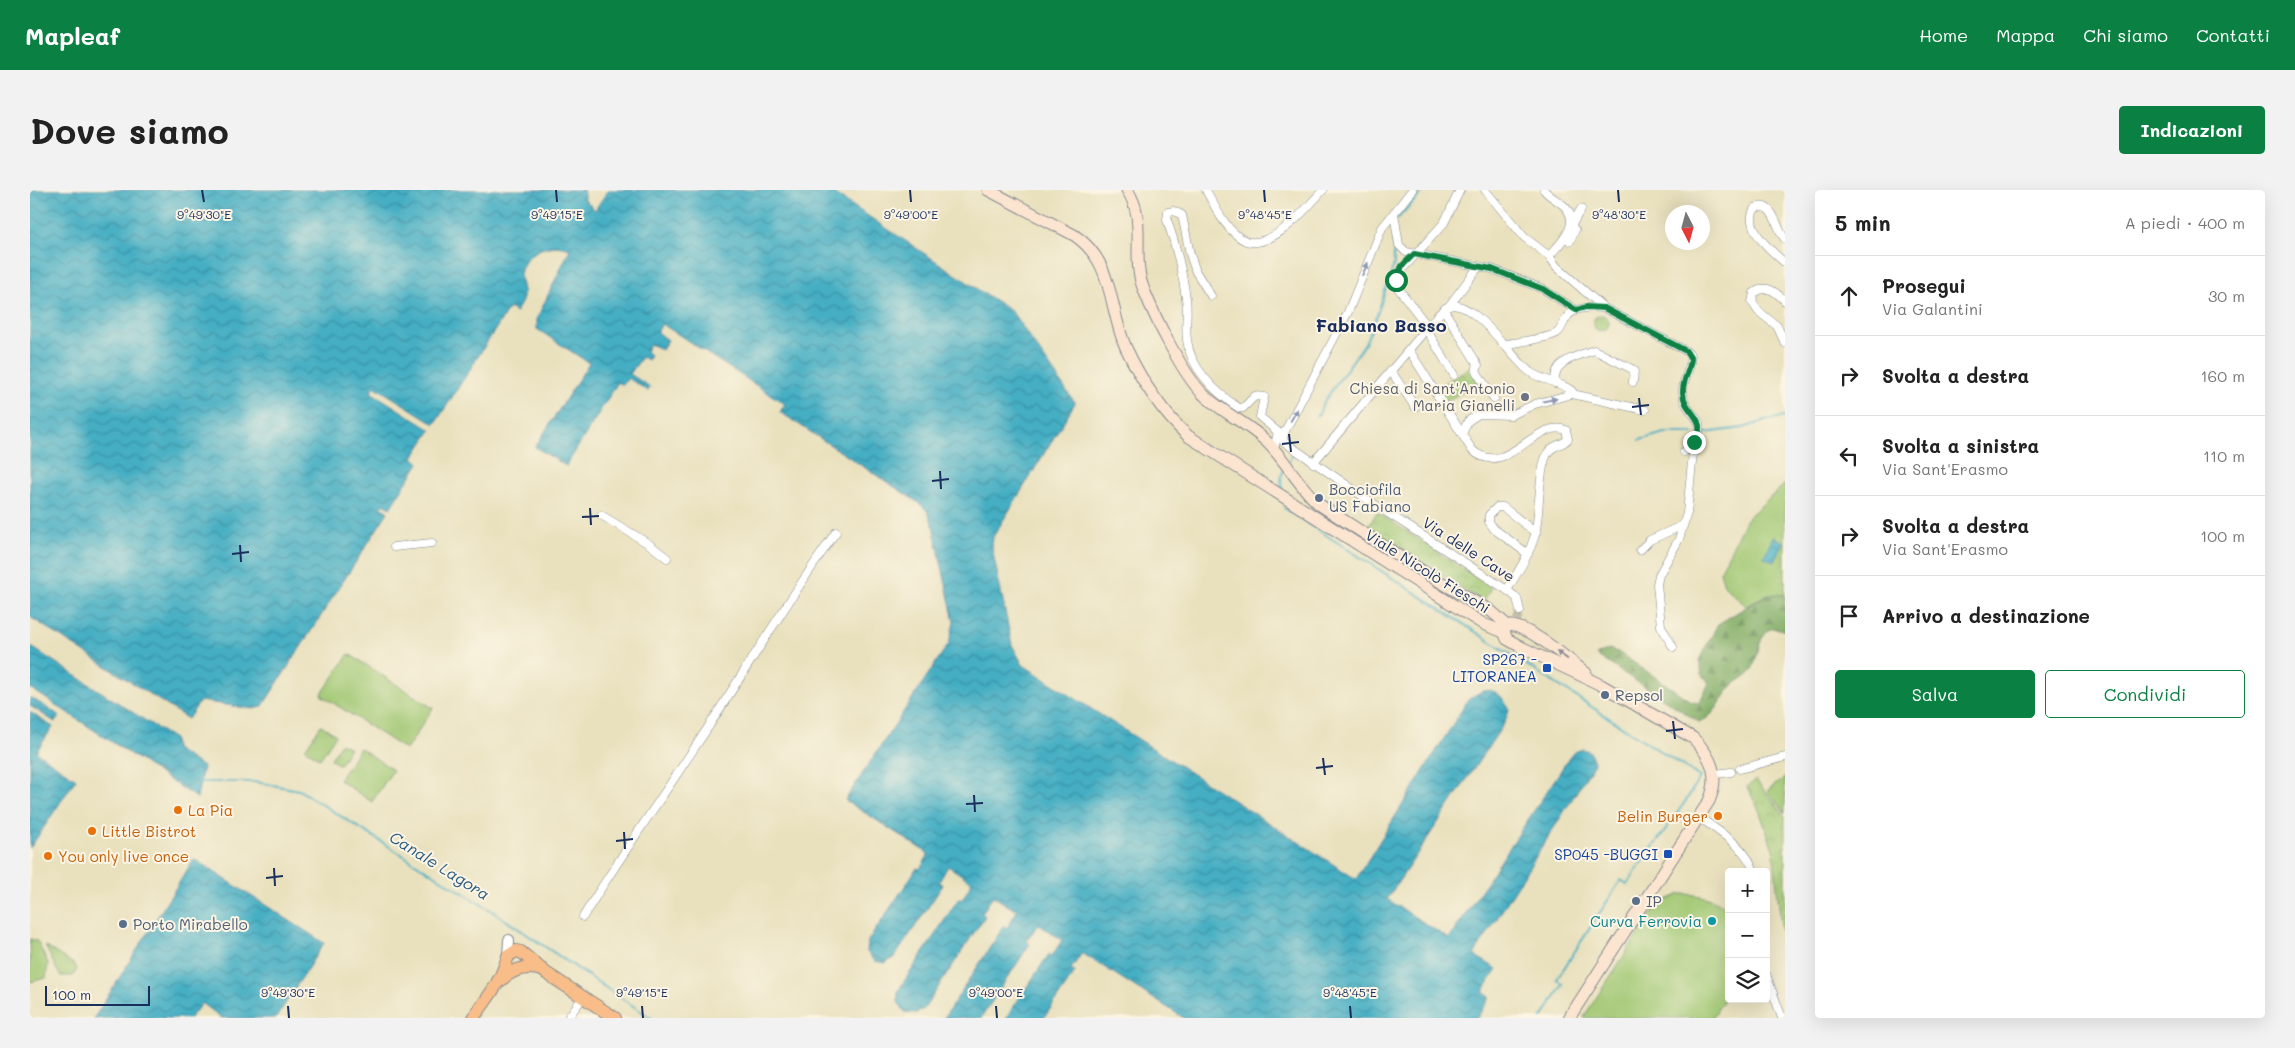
<!DOCTYPE html>
<html lang="it">
<head>
<meta charset="utf-8">
<style>
  body { margin:0; font-family:Mali,sans-serif; background:#f2f2f2; color:#222 }
  .controls { position:absolute; right:15px; bottom:15px; display:grid; overflow:hidden; border-radius:5px; box-shadow:0 5px 20px #0002 }
  .controls button { width:45px; height:45px; display:grid; place-items:center; padding:0; border:0; border-bottom:1px solid #e0e0e0; background:#fff; color:#222; font:25px sans-serif }
  .compass { position:absolute; left:1635px; top:15px; width:45px; height:45px; border-radius:50%; background:#fff; box-shadow:0 5px 20px #0002; rotate:174deg }
  .scale { position:absolute; left:15px; bottom:12px; width:105px; box-sizing:border-box; padding-left:5px; border:2px solid #1b2f5e; border-top:0; font-size:14px; line-height:18px; white-space:nowrap; color:#1b2f5e; -webkit-text-stroke:4px #fcf5e5; paint-order:stroke }
  .stop { position:absolute; width:15px; height:15px; margin:-11px; border:4px solid #0b8043; border-radius:50%; background:#fff }
  .stop.end { background:#0b8043; border-color:#fff; box-shadow:0 1px 5px #0008 }
  .list { margin:0; padding:0; list-style:none }
  h2 { display:flex; justify-content:space-between; align-items:center; height:65px; margin:0; padding:0 20px; font-size:21px }
  h2 small { font-size:16px; font-weight:400; color:#767676 }
  .list li { display:grid; grid-template-columns:32px 1fr auto; gap:15px; align-items:center; box-sizing:border-box; height:80px; padding:0 20px; border-top:1px solid #e0e0e0 }
  .list b { display:block; font-size:19px; white-space:nowrap }
  .list p { margin:0; font-size:16px; white-space:nowrap; color:#767676 }
  .list em { font-size:16px; font-style:normal; color:#767676 }
  .actions { display:flex; gap:10px; padding:15px 20px }
  .actions a { flex:1; padding:11px 0; border:1px solid #0b8043; border-radius:5px; text-align:center; font-size:18px; color:#0b8043 }
  .actions .main { background:#0b8043; color:#fff }
  .icon { flex:none; width:28px; height:28px; fill:none; stroke:currentColor; stroke-width:2; stroke-linecap:round; stroke-linejoin:round }
  .map { position:relative; flex:none; width:1755px; height:828px; overflow:hidden; border-radius:5px }
  header { display:flex; align-items:center; gap:30px; box-sizing:border-box; height:70px; padding:0 25px; background:#0b8043; color:#fff }
  header strong { font-size:24px }
  nav { display:flex; gap:28px; margin-inline-start:auto; font-size:18px }
  .intro { display:flex; align-items:center; justify-content:space-between; box-sizing:border-box; height:120px; padding:0 30px }
  h1 { margin:0; font-size:35px }
  .button { padding:12px 22px; border-radius:5px; background:#0b8043; color:#fff; font-size:18px; font-weight:700 }
  main { display:flex; gap:30px; padding:0 30px }
  aside { flex:1; background:#fff; border-radius:5px; box-shadow:0 5px 20px #0002 }
  .map>svg:first-child { display:block }
  .grass { fill:#a0c772; stroke:#5e7b68 }
  .forest { fill:url(#forest-firs); stroke:#4e6e61 }
  .park { fill:url(#park-crowns); stroke:#5e7b68 }
  .water { fill:url(#water-waves); stroke:#306e90 }
  .lines { fill:none; stroke-linecap:round; stroke-linejoin:round }
  .stream { stroke:#44aec3; stroke-width:2 }
  .minor-tunnel { stroke:#c0bdab; stroke-width:8; stroke-dasharray:8 4; stroke-linecap:butt }
  .minor-casing { stroke:#82888e; stroke-width:9 }
  .tertiary-casing { stroke:#82888e; stroke-width:12 }
  .secondary-casing { stroke:#82888e; stroke-width:13 }
  .primary-casing { stroke:#82888e; stroke-width:14 }
  .minor { stroke:#fff; stroke-width:8 }
  .tertiary { stroke:#fff; stroke-width:10 }
  .secondary { stroke:#fce5d0; stroke-width:11 }
  .primary { stroke:#f8bd89; stroke-width:12 }
  .oneway { fill:#8d97ae }
  .oneway2 { fill:#8c8a97 }
  .route { stroke:#0b8043; stroke-width:6 }
  .ticks { fill:none; stroke:#1b2f5e; stroke-width:2 }
  .worship-dot { fill:#6b7280; stroke:#fcf5e5; stroke-width:2 }
  .service-dot { fill:#5c6f8a; stroke:#fcf5e5; stroke-width:2 }
  .transit-dot { fill:#1a4fb4; stroke:#fcf5e5; stroke-width:2 }
  .food-dot { fill:#e8710a; stroke:#fcf5e5; stroke-width:2 }
  .culture-dot { fill:#0f9aa8; stroke:#fcf5e5; stroke-width:2 }
  .labels { text-anchor:middle; dominant-baseline:central; stroke-width:4; stroke-linejoin:round; paint-order:stroke }
  .worship-label { font-size:15px; fill:#5b616d; stroke:#fcf5e5; text-anchor:end }
  .service-label { font-size:15px; fill:#4e5e75; stroke:#fcf5e5; text-anchor:start }
  .street-label { font-size:15px; fill:#1b2f5e; stroke:#fcf5e5 }
  .transit-label { font-size:15px; fill:#164399; stroke:#fcf5e5; text-anchor:end }
  .food-label { font-size:15px; fill:#c56008; stroke:#fcf5e5; text-anchor:start }
  .culture-label { font-size:15px; fill:#0d838f; stroke:#fcf5e5; text-anchor:end }
  .water-label { font-size:16px; font-style:italic; fill:#295b81; stroke:#fcf5e5 }
  .quarter-label { font-size:18px; font-weight:bold; fill:#1b2f5e; stroke:#fcf5e5 }
  .ticks-label { font-size:12px; text-anchor:middle; fill:#1b2f5e; stroke:#fcf5e5; stroke-width:4; stroke-linejoin:round; paint-order:stroke }
</style>
</head>
<body>
<header>
<strong>Mapleaf</strong>
<nav><a>Home</a><a>Mappa</a><a>Chi siamo</a><a>Contatti</a></nav>
</header>
<div class="intro"><h1>Dove siamo</h1><a class="button">Indicazioni</a></div>
<main>
<div class="map">
<svg width="1755" height="828" viewBox="0 0 1755 828">
  <defs>
    <pattern id="forest-firs" width="22" height="20" patternUnits="userSpaceOnUse" patternTransform="scale(1.25)"><rect width="22" height="20" fill="#80ac64"/><path d="M5 1l3.5 6h-7zM16 11l3.5 6h-7z" fill="#688c56"/></pattern>
    <pattern id="park-crowns" width="20" height="18" patternUnits="userSpaceOnUse" patternTransform="scale(1.25)"><rect width="20" height="18" fill="#a0c772"/><path d="M2 6a3 3 0 1 1 6 0M12 15a3 3 0 1 1 6 0" fill="none" stroke="#89ab65"/></pattern>
    <pattern id="water-waves" width="16" height="10" patternUnits="userSpaceOnUse" patternTransform="scale(1.25)"><rect width="16" height="10" fill="#44aec3"/><path d="M0 5q4-4 8 0t8 0" fill="none" stroke="#388ea2"/></pattern>
  </defs>
  <rect width="100%" height="100%" fill="#fcf5e5"/>
  <filter id="ink" filterUnits="userSpaceOnUse"><feTurbulence type="fractalNoise" baseFrequency=".02" numOctaves="2"/><feDisplacementMap in="SourceGraphic" scale="10" xChannelSelector="R" yChannelSelector="G"/><feConvolveMatrix kernelMatrix="1 2 1 2 8 2 1 2 1" color-interpolation-filters="sRGB"/></filter>
  <filter id="wash" filterUnits="userSpaceOnUse"><feTurbulence type="fractalNoise" baseFrequency=".0096" numOctaves="4" result="noise"/><feDisplacementMap in="SourceGraphic" scale="20" xChannelSelector="R" yChannelSelector="G"/><feGaussianBlur stdDeviation="1.12" result="paint"/><feColorMatrix in="noise" values="0 0 0 0 0 0 0 0 0 0 0 0 0 0 0 0 0 1.4 0 .05"/><feComposite in="paint" operator="in"/></filter>
  <g filter="url(#wash)">
    <rect width="100%" height="100%" fill="#e9e1be"/>
    <g class="grass">
      <path d="M1755 294V405L1738 404 1716 416 1694 395 1690 382 1716 329Z"/>
      <path d="M319 464 403 518 376 560 291 505Z"/>
      <path d="M291 535 306 545 290 569 275 559Z"/>
      <path d="M311 553 320 558 309 575 301 569Z"/>
      <path d="M330 558 363 580 342 612 309 590Z"/>
      <path d="M1755 587V623L1737 601Z"/>
      <path d="M1650 704C1670 704 1683 708 1699 719V802L1682 828H1553L1628 714Z"/>
      <path d="M0 749 7 751 18 773 16 788 0 792Z"/>
      <path d="M15 756 45 775 47 779 43 786H30Z"/>
    </g>
    <path class="forest" d="M1738 404 1755 405V441C1727 428 1731 465 1721 481 1717 487 1708 490 1703 495 1691 507 1686 527 1669 532L1566 465 1579 459 1588 462 1662 512 1669 513 1679 493 1672 484 1669 470 1688 434Z"/>
    <g class="park">
      <circle cx="1571" cy="133" r="8"/>
      <path d="M1440 177 1449 191 1416 212 1407 198Z"/>
      <path d="M1347 322 1462 398 1453 412 1338 337Z"/>
      <path d="M1726 590 1755 626V775L1743 659 1729 620 1717 597Z"/>
    </g>
    <g class="water">
      <path d="M0 0H553L555 10 565 20 578 0H799L982 122 1045 213 963 347 962 358 982 455 993 475 1326 689 1438 510C1457 495 1469 497 1479 520L1475 532 1357 709 1419 749 1539 568 1544 562 1553 559 1560 562 1564 572 1561 579 1444 765 1467 779 1453 802 1460 807 1447 828H1154L1052 763 1041 779 1045 782 1014 828H976L1019 764 1022 766 1032 750 1008 734 997 751 1000 754 951 828H914L974 736 977 738 987 721 963 706 952 723 955 726 894 819 886 823 875 822 868 812V801L929 708 932 710 942 692 918 676 909 692 913 695 864 768 855 773 845 771 837 762 838 751 887 678 890 679 899 664 815 610 919 453 924 432 903 335 898 322 889 313 750 222 755 214 632 134 627 142 638 150 632 160 620 154 616 161 620 165 618 170 612 167 600 184 620 197 618 201 598 188 593 195 588 192 536 276 505 257 559 173 507 139V128L540 59C521 52 498 59 491 80 488 89 495 99 493 108 492 113 488 118 486 122L479 118 405 234 344 196 341 202 401 240 383 267 389 273 360 318 354 314 351 317 358 322 232 517 223 519 170 511 158 529 0 427Z"/>
      <path d="M1743 347 1754 352 1745 372 1734 367Z"/>
      <path d="M0 456 144 549 145 559 173 577 167 608 0 498Z"/>
      <path d="M0 507 30 526 25 532 0 516Z"/>
      <path d="M0 522 23 537 6 562 46 589 0 658Z"/>
      <path d="M164 669 294 753 246 828H192L172 813 160 828H64Z"/>
    </g>
    <g class="lines">
      <g class="stream">
        <path d="M1367 29 1394 0"/>
        <path d="M1286 226 1289 224 1293 213 1335 153 1344 134 1364 74 1363 35"/>
        <path d="M1674 243 1713 238 1741 229 1755 227"/>
        <path d="M1610 250 1635 243H1663"/>
        <path d="M1259 271 1262 265"/>
        <path d="M1252 300 1251 286 1254 280"/>
        <path d="M1254 318 1670 587 1657 609 1597 694 1591 690 1527 789 1533 794 1512 828"/>
        <path d="M170 592H226L269 600 468 725 621 828"/>
      </g>
    </g>
  </g>
  <g filter="url(#ink)">
    <g class="lines">
      <path class="minor-tunnel" d="M1487 430 1490 421"/>
      <defs>
        <g id="minor">
          <path d="M1176 0C1185 17 1197 43 1216 51 1242 60 1278 17 1293 0"/>
          <path d="M1382 0 1352 38 1318 122 1254 243 1253 251 1350 318 1477 400 1487 408 1490 421"/>
          <path d="M1455 0 1494 47 1519 66 1527 77 1574 118"/>
          <path d="M1514 0C1520 7 1527 10 1533 15 1553 32 1531 53 1519 66"/>
          <path d="M1364 23 1369 55 1376 62 1462 79 1513 99 1546 120"/>
          <path d="M1755 49C1746 39 1744 10 1725 18 1712 38 1742 61 1755 73"/>
          <path d="M1540 51 1545 40 1541 36 1551 19"/>
          <path d="M1181 106 1166 82 1160 64 1152 25 1144 21 1138 22 1137 30C1146 55 1152 81 1156 108 1158 122 1155 136 1157 150 1160 178 1186 203 1209 218H1213L1225 206 1234 207 1230 227 1248 242 1244 259"/>
          <path d="M1755 111C1745 101 1737 94 1724 103L1722 112 1728 121 1747 136 1755 153"/>
          <path d="M1419 116 1449 76"/>
          <path d="M1414 120 1448 175 1446 181 1464 209"/>
          <path d="M1398 137 1368 98V84L1414 33 1430 0"/>
          <path d="M1396 139 1424 185"/>
          <path d="M1473 154C1481 154 1522 147 1527 143 1531 140 1533 134 1535 130 1542 116 1561 117 1574 118L1656 161 1660 165C1663 177 1652 189 1653 202 1654 231 1689 225 1654 262"/>
          <path d="M1379 160 1442 260C1477 290 1504 228 1536 240L1538 249C1533 255 1524 255 1519 261 1508 275 1510 325 1505 345 1499 365 1488 382 1477 400"/>
          <path d="M1361 181 1385 217"/>
          <path d="M1525 193C1523 170 1546 167 1564 160L1604 180 1603 192"/>
          <path d="M1542 204 1615 220"/>
          <path d="M1432 244 1438 231 1449 224 1482 225 1505 214 1542 204"/>
          <path d="M1283 273 1398 137C1404 131 1410 121 1417 117 1441 104 1483 170 1500 182 1512 191 1530 191 1542 201V204"/>
          <path d="M571 325 619 354 637 368"/>
          <path d="M364 357 402 353"/>
          <path d="M1610 360 1620 350 1651 336"/>
          <path d="M1498 364 1464 339 1459 332V325L1467 317H1473L1506 343"/>
          <path d="M1643 457 1631 436 1627 394 1629 385 1649 349 1657 323 1664 252"/>
          <path d="M1710 579 1755 567"/>
          <path d="M1685 584 1701 582"/>
          <path d="M1668 626C1688 642 1717 656 1724 682"/>
          <path d="M553 727C593 662 637 600 679 536 721 471 761 406 806 342"/>
          <path d="M1736 784 1752 828"/>
          <path d="M538 828 553 807"/>
        </g>
        <path id="tertiary" d="M478 766 479 750"/>
        <g id="secondary">
          <path d="M958 0 1044 45C1085 72 1078 118 1096 158 1111 190 1132 222 1158 246L1453 434 1474 442"/>
          <path d="M1097 0C1118 30 1100 67 1114 100 1125 128 1153 185 1174 205 1193 223 1217 233 1236 251 1256 270 1268 296 1290 315L1400 386 1461 421 1478 436"/>
          <path d="M1478 436C1494 432 1542 472 1556 483"/>
          <path d="M1474 442 1477 449 1493 458 1571 495 1663 548C1682 567 1690 586 1679 611L1539 828"/>
        </g>
        <g id="primary">
          <path d="M471 790C483 779 496 775 512 780"/>
          <path d="M443 828C458 808 472 790 478 766L486 761 491 762 516 783 585 828"/>
        </g>
      </defs>
      <use href="#minor" class="minor-casing"/>
      <use href="#tertiary" class="tertiary-casing"/>
      <use href="#secondary" class="secondary-casing"/>
      <use href="#primary" class="primary-casing"/>
      <use href="#minor" class="minor"/>
      <use href="#tertiary" class="tertiary"/>
      <use href="#secondary" class="secondary"/>
      <use href="#primary" class="primary"/>
    </g>
    <defs><path id="oneway-solid" d="M-6-.8H1V-3.2L6.5 0L1 3.2V.8H-6Z" transform="scale(1.25)"/></defs>
    <g class="oneway">
      <use href="#oneway-solid" transform="translate(1335 79) rotate(-66)"/>
      <use href="#oneway-solid" transform="translate(1520 210) rotate(-11)"/>
      <use href="#oneway-solid" transform="translate(1264 225) rotate(-61)"/>
    </g>
    <use class="oneway2" href="#oneway-solid" transform="translate(1532 465) rotate(-143)"/>
  </g>
  <g class="lines" filter="url(#ink)">
    <path class="route" d="M1366 90 1372 76 1384 64 1462 79 1513 99 1546 120 1556 117 1574 118 1656 161 1661 169C1660 181 1652 190 1653 203 1654 224 1680 227 1664 252"/>
  </g>
  <path class="ticks" d="M172 0 174 12M526 0 527 12M880 0 881 12M1234 0 1235 12M1588 0 1589 12M1609 208 1611 225M1602 217 1619 215M1259 244 1261 262M1252 254 1269 252M910 281 911 299M902 291 919 289M560 318 561 335M552 327 569 326M210 355 211 372M202 364 219 362M1643 531 1645 549M1636 541 1653 539M1293 568 1295 585M1286 578 1303 576M944 605 945 622M936 614 953 613M594 642 595 659M586 651 603 649M244 678 245 696M236 688 253 686M258 816 259 828M612 816 613 828M966 816 967 828M1320 816 1321 828"/>
  <circle class="worship-dot" cx="1495" cy="207" r="5"/>
  <g class="service-dot">
    <circle cx="1289" cy="308" r="5"/>
    <circle cx="1575" cy="505" r="5"/>
    <circle cx="1606" cy="711" r="5"/>
    <circle cx="93" cy="734" r="5"/>
  </g>
  <g class="transit-dot">
    <rect x="1512" y="473" width="10" height="10" rx="2.5"/>
    <rect x="1633" y="659" width="10" height="10" rx="2.5"/>
  </g>
  <g class="food-dot">
    <circle cx="148" cy="620" r="5"/>
    <circle cx="1688" cy="626" r="5"/>
    <circle cx="62" cy="641" r="5"/>
    <circle cx="18" cy="666" r="5"/>
  </g>
  <circle class="culture-dot" cx="1682" cy="731" r="5"/>
  <g class="labels">
    <g class="worship-label">
      <text x="1485" y="198">Chiesa di Sant'Antonio<tspan x="1485" dy="17">Maria Gianelli</tspan></text>
    </g>
    <g class="service-label">
      <text x="1299" y="299">Bocciofila<tspan x="1299" dy="17">US Fabiano</tspan></text>
      <text x="1585" y="505">Repsol</text>
      <text x="1616" y="711">IP</text>
      <text x="103" y="734">Porto Mirabello</text>
    </g>
    <g class="street-label">
      <text transform="translate(1439 359) rotate(33)">Via delle Cave</text>
      <text transform="translate(1398 381) rotate(32)">Viale Nicolò Fieschi</text>
    </g>
    <g class="transit-label">
      <text x="1507" y="469">SP267 -<tspan x="1507" dy="17">LITORANEA</tspan></text>
      <text x="1628" y="664">SP045 -BUGGI</text>
    </g>
    <g class="food-label">
      <text x="158" y="620">La Pia</text>
      <text x="1678" y="626" text-anchor="end">Belin Burger</text>
      <text x="72" y="641">Little Bistrot</text>
      <text x="28" y="666">You only live once</text>
    </g>
    <g class="culture-label">
      <text x="1672" y="731">Curva Ferrovia</text>
    </g>
    <g class="water-label">
      <text transform="translate(410 675) rotate(32)">Canale Lagora</text>
    </g>
    <g class="quarter-label">
      <text x="1351" y="135">Fabiano Basso</text>
    </g>
  </g>
  <g class="ticks-label">
    <text x="174" y="29">9°49'30"E</text>
    <text x="527" y="29">9°49'15"E</text>
    <text x="881" y="29">9°49'00"E</text>
    <text x="1235" y="29">9°48'45"E</text>
    <text x="1589" y="29">9°48'30"E</text>
    <text x="258" y="807">9°49'30"E</text>
    <text x="612" y="807">9°49'15"E</text>
    <text x="966" y="807">9°49'00"E</text>
    <text x="1320" y="807">9°48'45"E</text>
  </g>
</svg>
<div class="controls">
<button>+</button>
<button>−</button>
<button><svg class="icon" aria-label="layers" viewBox="0 0 24 24"><path d="M12 4l9 5-9 5-9-5zM3 14l9 5 9-5"/></svg></button>
</div>
<svg class="compass" viewBox="-18 -18 36 36"><path d="M0-13l5 13h-10z" fill="#e53935"/><path d="M0 13l5-13h-10z" fill="#767676"/></svg>
<div class="scale">100 m</div>
<div class="stop" style="left:1366px;top:90px"></div>
<div class="stop end" style="left:1664px;top:252px"></div>
</div>
<aside>
<h2>5 min<small>A piedi · 400 m</small></h2>
<ul class="list">
<li><svg class="icon" aria-label="ahead" viewBox="0 0 24 24"><path d="M12 20V5M6 11l6-6 6 6"/></svg><div><b>Prosegui</b><p>Via Galantini</p></div><em>30 m</em></li>
<li><svg class="icon" aria-label="right" viewBox="0 0 24 24"><path d="M7 20v-9h11M14 6l5 5-5 5"/></svg><div><b>Svolta a destra</b></div><em>160 m</em></li>
<li><svg class="icon" aria-label="left" viewBox="0 0 24 24"><path d="M17 20v-9H6M10 6l-5 5 5 5"/></svg><div><b>Svolta a sinistra</b><p>Via Sant'Erasmo</p></div><em>110 m</em></li>
<li><svg class="icon" aria-label="right" viewBox="0 0 24 24"><path d="M7 20v-9h11M14 6l5 5-5 5"/></svg><div><b>Svolta a destra</b><p>Via Sant'Erasmo</p></div><em>100 m</em></li>
<li><svg class="icon" aria-label="arrive" viewBox="0 0 24 24"><path d="M6 21V4h12l-3 4 3 4H6"/></svg><div><b>Arrivo a destinazione</b></div></li>
</ul>
<div class="actions"><a class="main">Salva</a><a>Condividi</a></div>
</aside>
</main>
</body>
</html>
